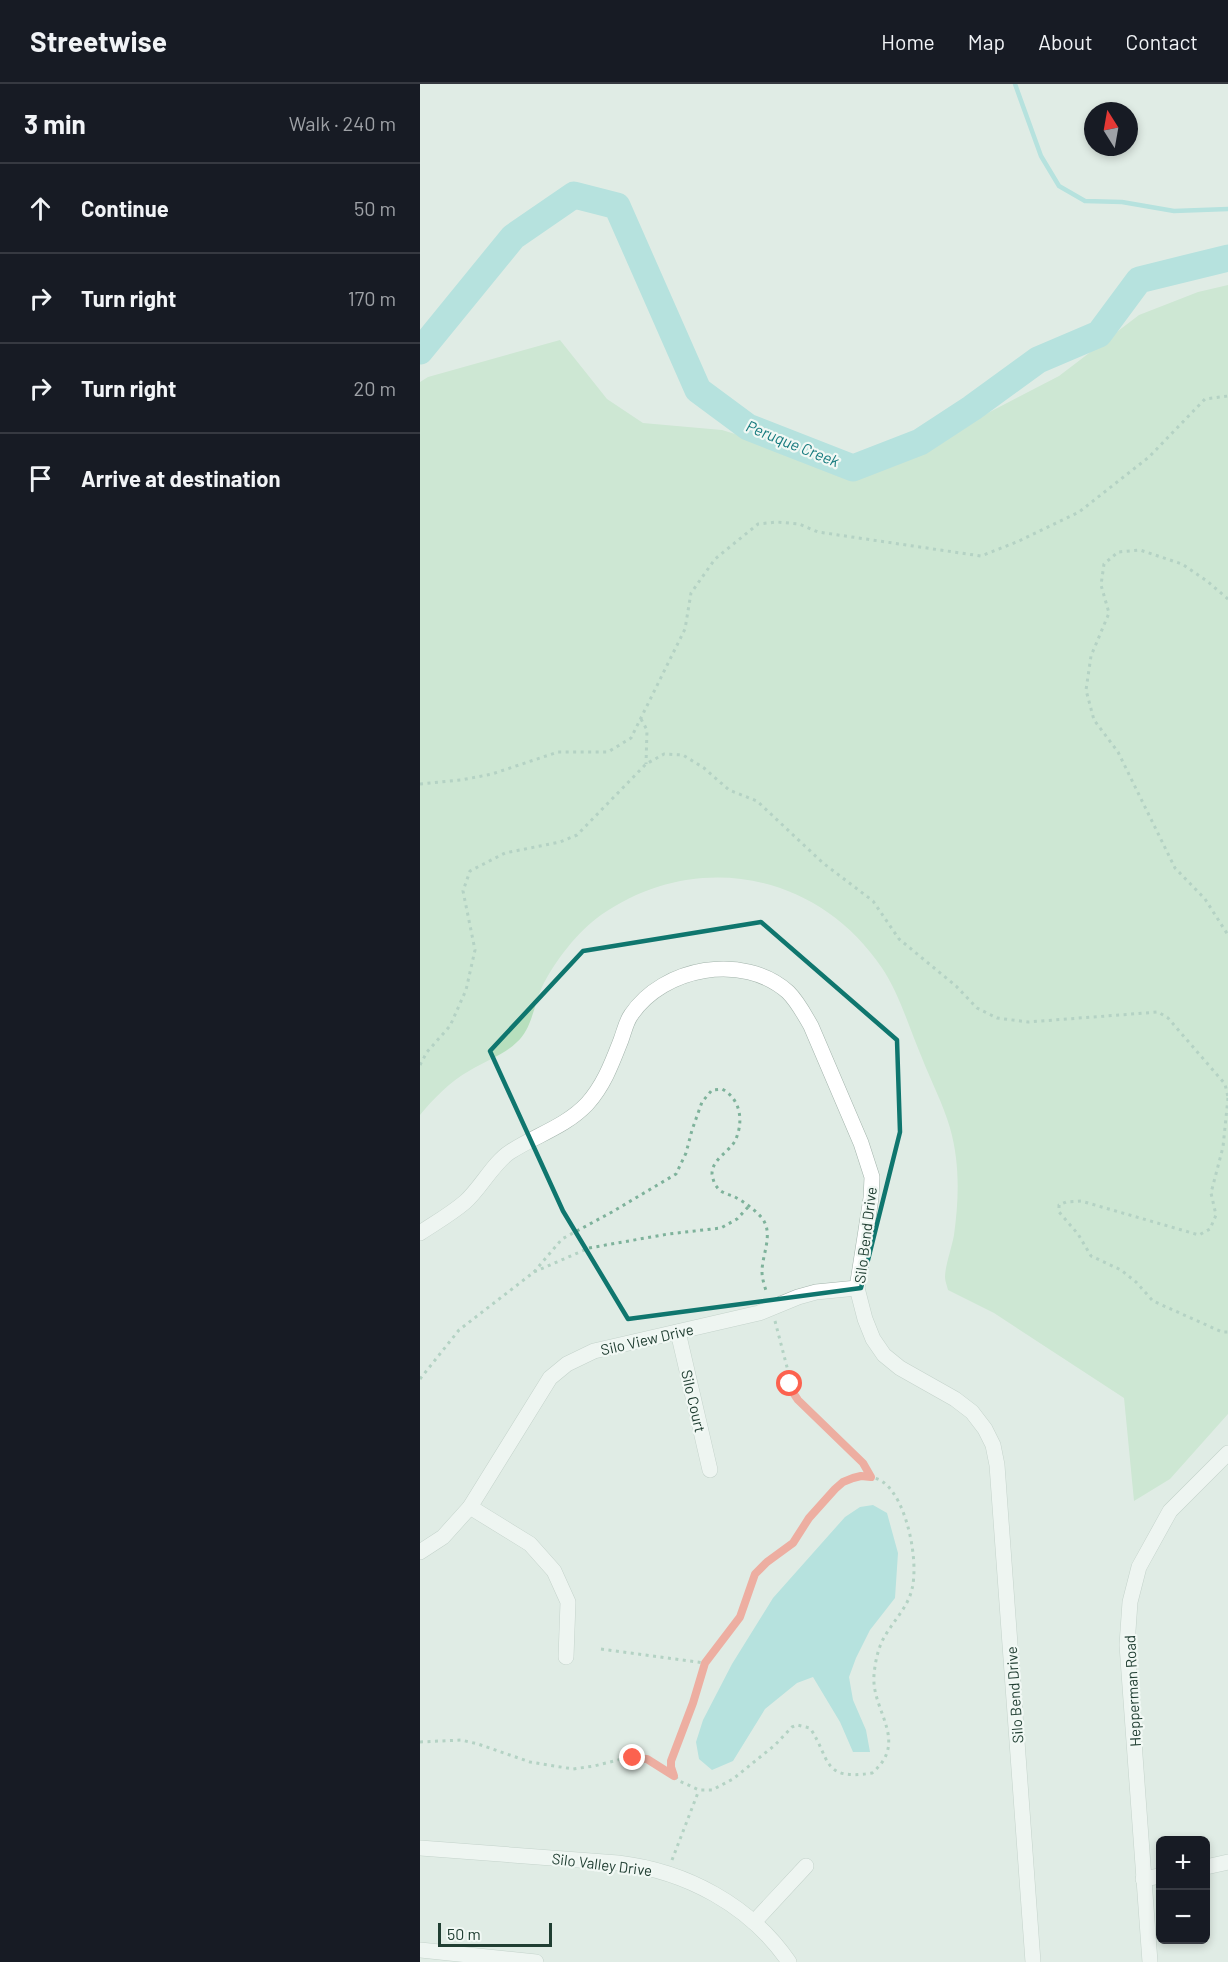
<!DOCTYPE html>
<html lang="en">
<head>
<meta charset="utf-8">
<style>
  body { margin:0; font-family:Barlow,sans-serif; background:#242831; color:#f1f3f6 }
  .controls { position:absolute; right:18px; bottom:18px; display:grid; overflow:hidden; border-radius:9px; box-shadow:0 3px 9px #0003 }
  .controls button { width:54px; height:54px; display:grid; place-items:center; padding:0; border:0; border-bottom:2px solid #363941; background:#171b24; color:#f1f3f6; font:30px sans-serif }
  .compass { position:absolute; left:664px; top:18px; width:54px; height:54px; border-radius:50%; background:#171b24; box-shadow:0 3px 9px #0003; rotate:349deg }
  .scale { position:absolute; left:18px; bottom:15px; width:114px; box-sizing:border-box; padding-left:6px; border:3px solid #203e32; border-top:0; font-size:16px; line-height:21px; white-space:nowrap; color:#203e32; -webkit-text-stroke:4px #f1f8f4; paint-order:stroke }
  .stop { position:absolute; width:18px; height:18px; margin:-14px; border:4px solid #fc624f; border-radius:50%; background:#fff }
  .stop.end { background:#fc624f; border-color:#fff; box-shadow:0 2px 6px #0008 }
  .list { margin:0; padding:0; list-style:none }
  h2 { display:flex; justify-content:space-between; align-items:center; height:78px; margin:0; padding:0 24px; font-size:26px }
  h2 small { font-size:20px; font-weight:400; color:#9ea1a6 }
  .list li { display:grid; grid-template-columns:39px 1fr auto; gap:18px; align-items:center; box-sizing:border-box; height:90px; padding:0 24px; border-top:2px solid #363941 }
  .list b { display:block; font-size:22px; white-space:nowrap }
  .list em { font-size:20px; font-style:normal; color:#9ea1a6 }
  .icon { flex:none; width:33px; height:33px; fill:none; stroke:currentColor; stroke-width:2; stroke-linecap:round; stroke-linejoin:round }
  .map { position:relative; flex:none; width:808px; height:1878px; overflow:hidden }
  header { display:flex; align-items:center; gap:36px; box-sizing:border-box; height:84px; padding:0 30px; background:#171b24; border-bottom:2px solid #363941 }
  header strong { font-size:28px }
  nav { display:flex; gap:33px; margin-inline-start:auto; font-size:21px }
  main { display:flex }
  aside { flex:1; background:#171b24 }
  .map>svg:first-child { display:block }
  .green { fill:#b7dfbd }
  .water { fill:#84d4d5 }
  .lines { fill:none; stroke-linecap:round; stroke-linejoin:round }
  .stream { stroke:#84d4d5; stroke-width:4.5 }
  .river { stroke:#84d4d5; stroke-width:27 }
  .minor-casing { stroke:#a3b4ac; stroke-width:16 }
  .path { stroke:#7eb29b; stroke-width:3; stroke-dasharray:3 4.5; stroke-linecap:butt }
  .minor { stroke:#fff; stroke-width:15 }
  .route { stroke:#fc624f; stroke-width:8 }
  .marked { fill:none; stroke:#0f766e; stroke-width:4.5; stroke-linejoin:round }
  .labels { text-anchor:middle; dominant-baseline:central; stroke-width:4.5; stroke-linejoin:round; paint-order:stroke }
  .street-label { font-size:15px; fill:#203e32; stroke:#f1f8f4 }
  .water-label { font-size:16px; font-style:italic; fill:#167a7e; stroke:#f1f8f4 }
</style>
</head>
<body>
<header>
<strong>Streetwise</strong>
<nav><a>Home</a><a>Map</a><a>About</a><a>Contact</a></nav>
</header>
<main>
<aside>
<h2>3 min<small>Walk · 240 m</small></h2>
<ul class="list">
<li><svg class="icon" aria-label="ahead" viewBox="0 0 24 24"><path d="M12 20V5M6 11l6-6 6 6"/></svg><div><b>Continue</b></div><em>50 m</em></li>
<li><svg class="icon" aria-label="right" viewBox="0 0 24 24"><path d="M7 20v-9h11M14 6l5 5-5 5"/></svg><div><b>Turn right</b></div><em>170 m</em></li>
<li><svg class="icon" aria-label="right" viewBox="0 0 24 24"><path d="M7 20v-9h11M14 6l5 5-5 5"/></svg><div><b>Turn right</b></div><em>20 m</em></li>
<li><svg class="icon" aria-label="arrive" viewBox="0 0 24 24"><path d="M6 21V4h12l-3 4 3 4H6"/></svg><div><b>Arrive at destination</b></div></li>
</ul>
</aside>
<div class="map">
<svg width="808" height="1878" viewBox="0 0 808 1878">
  <rect width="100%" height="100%" fill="#e0ece5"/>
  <path class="green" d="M808 201V1330L750 1395 714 1417 704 1314 574 1229 528 1206C527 1202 525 1197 525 1193 525 1182 532 1163 534 1151 539 1115 540 1079 530 1044 523 1020 511 997 502 974 490 946 479 909 462 884 398 788 276 765 181 831 158 847 134 878 122 903 114 920 112 945 97 958 84 971 65 977 49 987 31 997 13 1015 0 1031V298L8 293 140 256 187 315 223 339 302 346 395 374 429 396 485 372 639 292 719 231 778 208Z"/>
  <path class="water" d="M453 1421 467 1429 478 1469 475 1514 450 1546 436 1574 429 1593 433 1616 446 1646 450 1668H433L420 1638 393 1593 377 1599 345 1625 313 1677 292 1686 279 1675 276 1658 283 1636 312 1580 353 1514 425 1433 440 1423Z"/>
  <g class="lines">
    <path class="stream" d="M595 0 621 72 639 102 665 117 702 118 754 127 808 125"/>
    <path class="river" d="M0 267 93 153 154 111 197 122 278 306 328 343 433 384 500 358 552 324 618 276 679 250 719 196 808 174"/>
    <defs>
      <g id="minor">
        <path d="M0 1149C15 1139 31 1130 45 1118 60 1105 74 1078 90 1068 116 1051 145 1043 167 1020 184 1001 192 979 201 956 204 948 206 938 211 931 243 883 323 868 368 908 378 918 384 930 391 942L441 1059 452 1093 451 1114 437 1204 445 1235 453 1255 464 1271 480 1284 535 1315 552 1328 565 1345 573 1361 577 1381 613 1878"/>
        <path d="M258 1248 290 1386"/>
        <path d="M50 1423 110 1460 134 1487 148 1518 146 1573"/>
        <path d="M0 1468 23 1453 50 1423 130 1294 147 1280 174 1267 339 1229 378 1213 396 1208 437 1204"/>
        <path d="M0 1764 198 1779C266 1787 330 1821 369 1878"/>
        <path d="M786 1783 808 1778"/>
        <path d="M723 1795 740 1792"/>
        <path d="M334 1838 386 1782"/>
        <path d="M0 1866 116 1878"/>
        <path d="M730 1878 707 1561 710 1518 719 1483 750 1427 808 1369"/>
      </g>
    </defs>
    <use href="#minor" class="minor-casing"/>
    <g class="path">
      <path d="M808 515 787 497 762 480 720 466 698 468 684 480 681 501 689 529 671 572 666 606 674 636 698 668 755 784 785 815 808 851"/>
      <path d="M221 635 227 646 226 680"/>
      <path d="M0 700 41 696 72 690 138 668H188L211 654 265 545 271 509 295 475 338 440 357 438 379 440 398 448 561 472 599 457 659 428 729 373 785 315 808 312"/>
      <path d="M0 981 7 968 30 942 46 906 55 866 43 807 50 787 85 769 140 758 157 751 226 680 244 670 263 671 284 684 309 706 337 717 403 779 453 817 479 855 536 902 557 924 577 934 608 938 738 928 748 934 805 1000 808 1013"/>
      <path d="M808 1014 803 1063 791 1109 796 1131 790 1145 779 1151 661 1117 646 1118 639 1121V1128L658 1150 671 1172 701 1186 716 1198 733 1217 802 1248H808"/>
      <path d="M114 1188 142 1155 192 1128 256 1090 266 1069 272 1046 282 1018 292 1006 302 1005C321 1015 324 1038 315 1057 308 1069 292 1075 292 1090 293 1095 294 1100 297 1103 300 1108 307 1110 313 1112 323 1117 334 1125 342 1134 354 1150 342 1170 342 1188 342 1195 345 1203 347 1210"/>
      <path d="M355 1237 374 1310 443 1379 451 1393"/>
      <path d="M0 1295 39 1246 114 1188 169 1164 248 1150 301 1144 317 1135 329 1122"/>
      <path d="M441 1392C449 1393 456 1393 463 1398 487 1415 499 1477 492 1505 488 1523 474 1536 465 1552 458 1563 455 1579 454 1591 451 1627 490 1657 452 1689 401 1697 411 1675 390 1644L377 1641 372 1643 355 1661 313 1695 292 1706H279L266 1700 259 1697 252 1688 251 1677 273 1619 285 1579 320 1533 335 1490 347 1478 373 1459 389 1434 415 1405 423 1398Z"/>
      <path d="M181 1565 285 1579"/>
      <path d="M0 1658 41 1656 58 1660 110 1678 153 1685 174 1682 202 1675 220 1674 227 1675 252 1691"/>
      <path d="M252 1776 279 1706"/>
    </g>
    <use href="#minor" class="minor"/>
  </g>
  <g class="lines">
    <path class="route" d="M213 1674 227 1675 254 1692 251 1683V1677L273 1619 285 1579 320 1533 335 1490 347 1478 373 1459 389 1434 415 1405 423 1398 433 1394 441 1392 451 1393 443 1379 378 1316 374 1310 370 1300"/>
  </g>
  <path d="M0 0H808V1878H0ZM341 838 477 956 480 1048 441 1204 208 1235 143 1127 70 967 163 867Z" fill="#e0ece5" fill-opacity=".55" fill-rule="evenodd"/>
  <path class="marked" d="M341 838 477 956 480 1048 441 1204 208 1235 143 1127 70 967 163 867Z"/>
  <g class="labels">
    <g class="street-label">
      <text transform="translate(445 1151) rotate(-83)">Silo Bend Drive</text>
      <text transform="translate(227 1255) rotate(-13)">Silo View Drive</text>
      <text transform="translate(274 1317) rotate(77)">Silo Court</text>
      <text transform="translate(712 1607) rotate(-93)">Hepperman Road</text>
      <text transform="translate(594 1611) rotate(-94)">Silo Bend Drive</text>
      <text transform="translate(182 1780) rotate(7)">Silo Valley Drive</text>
    </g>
    <g class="water-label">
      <text transform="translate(373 359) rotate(22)">Peruque Creek</text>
    </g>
  </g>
</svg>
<div class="controls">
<button>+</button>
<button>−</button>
</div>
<svg class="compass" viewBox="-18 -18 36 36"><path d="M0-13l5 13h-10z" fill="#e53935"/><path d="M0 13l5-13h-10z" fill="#9ea1a6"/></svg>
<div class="scale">50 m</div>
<div class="stop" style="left:370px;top:1300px"></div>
<div class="stop end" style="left:213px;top:1674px"></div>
</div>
</main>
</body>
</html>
